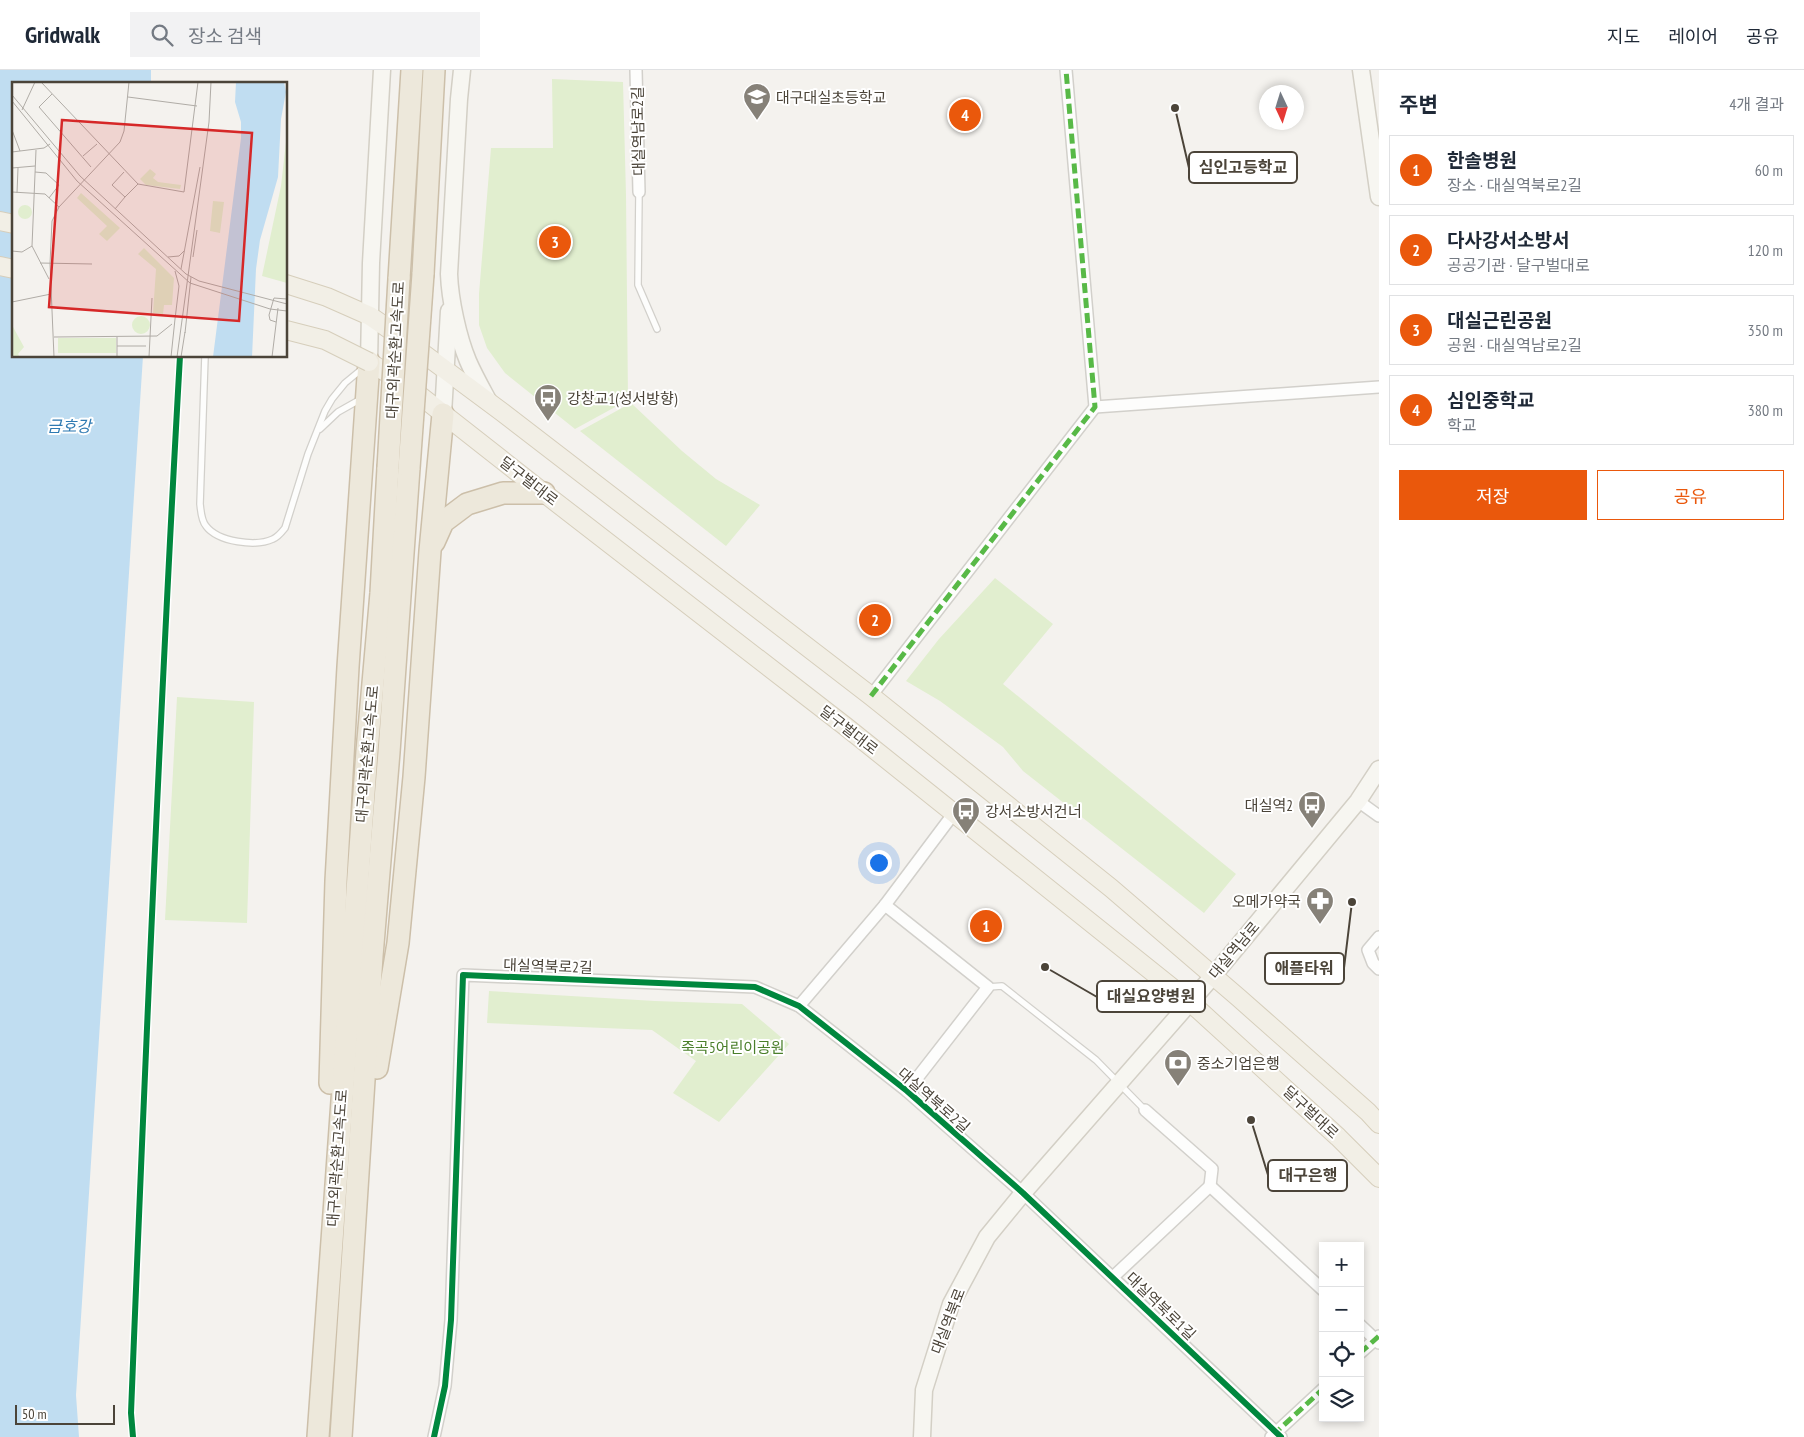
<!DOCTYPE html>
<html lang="ko">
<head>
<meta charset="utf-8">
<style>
  body { margin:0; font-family:"PT Sans Narrow","Noto Sans KR",sans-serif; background:#f2f2f3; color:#1f2937 }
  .controls { position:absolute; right:15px; bottom:15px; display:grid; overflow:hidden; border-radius:0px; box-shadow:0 2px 8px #0003 }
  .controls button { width:45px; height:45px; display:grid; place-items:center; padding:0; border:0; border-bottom:1px solid #e0e1e3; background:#fff; color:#1f2937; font:25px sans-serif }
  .compass { position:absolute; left:1259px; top:15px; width:45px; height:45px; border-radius:50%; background:#fff; box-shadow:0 2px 8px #0003; rotate:176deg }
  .scale { position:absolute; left:15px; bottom:12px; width:100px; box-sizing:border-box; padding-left:5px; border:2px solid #4b4439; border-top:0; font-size:14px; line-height:18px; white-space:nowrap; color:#4b4439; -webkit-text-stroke:4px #fff; paint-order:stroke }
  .you { position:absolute; left:878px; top:792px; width:18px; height:18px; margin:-12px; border:4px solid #fff; border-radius:50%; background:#1a73e8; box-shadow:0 0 0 8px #1a73e833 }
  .badge { display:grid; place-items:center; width:32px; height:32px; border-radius:50%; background:#ea580c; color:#fff; font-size:16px; font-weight:700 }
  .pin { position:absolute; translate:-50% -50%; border:2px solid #fff; box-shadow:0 1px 5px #0006 }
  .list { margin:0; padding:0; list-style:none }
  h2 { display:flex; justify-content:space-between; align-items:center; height:65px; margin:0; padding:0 20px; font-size:21px }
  h2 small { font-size:16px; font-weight:400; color:#747a83 }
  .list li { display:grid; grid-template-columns:32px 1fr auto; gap:15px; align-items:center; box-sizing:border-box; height:70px; margin:0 10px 10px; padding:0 10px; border:1px solid #e0e1e3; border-radius:0px }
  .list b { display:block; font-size:19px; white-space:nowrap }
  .list p { margin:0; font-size:16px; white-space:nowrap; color:#747a83 }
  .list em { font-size:16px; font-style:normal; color:#747a83 }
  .actions { display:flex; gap:10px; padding:15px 20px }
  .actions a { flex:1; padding:11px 0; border:1px solid #ea580c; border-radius:0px; text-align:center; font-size:18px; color:#ea580c }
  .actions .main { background:#ea580c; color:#fff }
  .icon { flex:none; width:28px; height:28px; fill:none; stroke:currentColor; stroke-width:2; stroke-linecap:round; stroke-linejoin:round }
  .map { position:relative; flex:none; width:1379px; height:1367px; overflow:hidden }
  header { display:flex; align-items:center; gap:30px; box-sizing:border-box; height:70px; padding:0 25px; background:#fff; border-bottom:1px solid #e0e1e3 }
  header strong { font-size:24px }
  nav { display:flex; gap:28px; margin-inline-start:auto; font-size:18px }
  .search { width:350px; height:45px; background:#f2f2f3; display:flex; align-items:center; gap:12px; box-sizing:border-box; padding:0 18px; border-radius:0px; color:#747a83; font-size:19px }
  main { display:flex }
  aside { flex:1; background:#fff }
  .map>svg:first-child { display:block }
  .green { fill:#e1eecf }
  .water { fill:#c0ddf1 }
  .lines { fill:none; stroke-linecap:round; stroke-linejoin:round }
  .lane-casing { stroke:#d2d0cb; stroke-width:8 }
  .street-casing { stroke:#d2d0cb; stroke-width:14 }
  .secondary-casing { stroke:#d3cfc5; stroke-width:19 }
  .primary-casing { stroke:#d6cebb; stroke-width:20 }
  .highway-casing { stroke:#ccbfa9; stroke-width:24 }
  .lane { stroke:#fdfdfc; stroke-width:5.5 }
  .street { stroke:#fdfdfc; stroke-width:11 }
  .secondary { stroke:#f7f6f1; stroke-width:16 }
  .primary { stroke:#f2efe6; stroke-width:18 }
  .highway { stroke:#ede8db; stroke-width:21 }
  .primary-bridge-casing { stroke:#d6cebb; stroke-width:20; stroke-linecap:butt }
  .highway-bridge-casing { stroke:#ccbfa9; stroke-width:24; stroke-linecap:butt }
  .primary-bridge { stroke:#f2efe6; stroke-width:18 }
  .highway-bridge { stroke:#ede8db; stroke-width:21 }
  .quiet { stroke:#58b947; stroke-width:5; stroke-dasharray:10 5; stroke-linecap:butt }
  .cycleway-casing { stroke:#fff; stroke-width:9 }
  .cycleway { stroke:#00873e; stroke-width:6 }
  .labels { text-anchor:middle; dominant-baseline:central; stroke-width:4; stroke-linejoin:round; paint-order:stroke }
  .poi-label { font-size:15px; fill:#4b4439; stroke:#fff; text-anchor:start }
  .street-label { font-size:15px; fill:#4b4439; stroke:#fff }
  .park-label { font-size:15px; fill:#4a7f2a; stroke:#fff }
  .water-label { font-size:16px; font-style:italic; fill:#2e7ab2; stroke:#fff }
  .inset-road { fill:none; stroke:#b0aca6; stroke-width:1 }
  .view { fill:#d62828; fill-opacity:0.15; stroke:#d62828; stroke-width:2.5 }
  .inset-edge { fill:none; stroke:#4b4439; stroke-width:2.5 }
  .leader { fill:none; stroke:#4b4439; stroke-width:2 }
  .callout-dot { fill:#4b4439; stroke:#fff; stroke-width:2 }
  .callout { fill:#fff; stroke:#4b4439; stroke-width:2 }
  .callout-label { font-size:16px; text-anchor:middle; font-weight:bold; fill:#4b4439 }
</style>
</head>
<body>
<header>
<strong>Gridwalk</strong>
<div class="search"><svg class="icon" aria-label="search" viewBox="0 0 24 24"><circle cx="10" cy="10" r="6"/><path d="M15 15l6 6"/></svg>장소 검색</div>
<nav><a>지도</a><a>레이어</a><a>공유</a></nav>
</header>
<main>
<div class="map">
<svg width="1379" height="1367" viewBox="0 0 1379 1367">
  <rect width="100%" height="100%" fill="#f4f2ee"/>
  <g class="green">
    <path d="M552 9 623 12 626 125 628 330 575 359 505 303 487 278 479 255V224L491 78H553Z"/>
    <path d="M631 333 682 381 716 409 760 435 726 476 580 361Z"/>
    <path d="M995 508 1053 554 1003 614 1236 804 1204 843 1023 701 1003 677 940 631 906 611 939 569Z"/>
    <path d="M177 627 254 632 247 853 165 850Z"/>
    <path d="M489 921 655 931 742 934 789 974 719 1052 673 1023 696 991 652 960 487 953Z"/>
  </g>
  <path class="water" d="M0 0H151V14H14V286H143L76 1325 79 1367H0Z"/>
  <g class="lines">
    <defs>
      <g id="lane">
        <path d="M639 122 638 215 657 259"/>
        <path d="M205 286 200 434C201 441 201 450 206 456 218 472 256 477 273 469 278 467 281 463 285 458L308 384 325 341 332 329 345 313 362 299"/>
        <path d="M320 359 338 342 361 329"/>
        <path d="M988 917 1002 916 1096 990 1145 1040"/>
      </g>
      <g id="street">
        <path d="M636 0 639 122"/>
        <path d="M1095 337 1379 317"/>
        <path d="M871 626 1095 337 1066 0"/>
        <path d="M1358 731 1379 746"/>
        <path d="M885 835 954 743"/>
        <path d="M1379 867 1368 880 1373 893 1379 899"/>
        <path d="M799 936 885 835 988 917 907 1021"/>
        <path d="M1145 1040 1212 1099 1210 1116"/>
        <path d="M1210 1116 1323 1220"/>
        <path d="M1113 1207 1210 1116"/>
        <path d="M1360 1255 1379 1273"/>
        <path d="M1360 1283 1379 1266"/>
        <path d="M434 1367 445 1316 451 1250 463 905 755 917 799 936 907 1021 1023 1123 1281 1367"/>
        <path d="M1271 1367 1323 1319"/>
      </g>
      <g id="secondary">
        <path d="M462 0 459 29 449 204C450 230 458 267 468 291 474 305 482 319 489 332"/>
        <path d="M1361 0 1379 127"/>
        <path d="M369 292 371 193 382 0"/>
        <path d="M443 344 449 241"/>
        <path d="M922 1367 924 1320 951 1234 987 1167 1023 1123 1213 906 1358 731 1379 699"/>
      </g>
      <g id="primary">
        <path d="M0 151 14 154"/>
        <path d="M0 196 14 199"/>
        <path d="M286 214 327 227 370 246 405 270 502 342 871 626 1111 818 1239 928 1368 1042 1379 1054"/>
        <path d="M369 292 404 313 544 423 845 656 1190 932 1338 1067 1379 1108"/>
      </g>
      <g id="highway">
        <path d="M423 204 434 0"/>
        <path d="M399 209 412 0"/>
        <path d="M434 472 443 452 467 434 503 423H544"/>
        <path d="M377 998 398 873 414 707 430 481 443 344"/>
        <path d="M330 1013 336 811 348 597 369 292"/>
        <path d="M318 1367 367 681 381 523 388 398"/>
        <path d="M341 1367 372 886 389 682 409 398"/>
      </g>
    </defs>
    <use href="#lane" class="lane-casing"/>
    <use href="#street" class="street-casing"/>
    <use href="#secondary" class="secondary-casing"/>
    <use href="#primary" class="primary-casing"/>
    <use href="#highway" class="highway-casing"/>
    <use href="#lane" class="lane"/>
    <use href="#street" class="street"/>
    <use href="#secondary" class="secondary"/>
    <use href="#primary" class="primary"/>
    <use href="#highway" class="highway"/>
    <defs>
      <path id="primary-bridge" d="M286 260 325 270 369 292"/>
      <g id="highway-bridge">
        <path d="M388 398 399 209"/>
        <path d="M409 398 423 204"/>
      </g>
    </defs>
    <use href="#primary-bridge" class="primary-bridge-casing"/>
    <use href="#highway-bridge" class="highway-bridge-casing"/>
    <use href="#primary-bridge" class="primary-bridge"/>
    <use href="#highway-bridge" class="highway-bridge"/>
    <g class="quiet">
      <path d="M871 626 1095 337 1066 0"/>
      <path d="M1360 1283 1379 1266"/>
      <path d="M1273 1365 1323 1319"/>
    </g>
    <defs>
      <g id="cycleway">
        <path d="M133 1367 131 1343C145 991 160 638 180 286"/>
        <path d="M434 1367 445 1316 451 1250 463 905 755 917 799 936 907 1021 1023 1123 1281 1367"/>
      </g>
    </defs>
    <use href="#cycleway" class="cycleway-casing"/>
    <use href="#cycleway" class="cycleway"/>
  </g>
  <defs>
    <symbol id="school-pin" viewBox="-11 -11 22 30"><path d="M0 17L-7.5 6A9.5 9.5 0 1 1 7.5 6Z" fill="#868178" stroke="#fff"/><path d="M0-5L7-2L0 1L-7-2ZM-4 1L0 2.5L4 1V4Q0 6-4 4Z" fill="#fff"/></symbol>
    <symbol id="bus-pin" viewBox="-11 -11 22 30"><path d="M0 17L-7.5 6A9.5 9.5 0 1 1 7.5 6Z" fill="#868178" stroke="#fff"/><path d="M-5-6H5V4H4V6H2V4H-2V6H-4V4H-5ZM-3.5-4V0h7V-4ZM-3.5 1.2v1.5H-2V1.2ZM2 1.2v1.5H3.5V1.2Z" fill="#fff"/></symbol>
    <symbol id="pharmacy-pin" viewBox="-11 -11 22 30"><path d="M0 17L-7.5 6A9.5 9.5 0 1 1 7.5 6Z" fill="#868178" stroke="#fff"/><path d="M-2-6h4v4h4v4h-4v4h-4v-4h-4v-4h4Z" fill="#fff"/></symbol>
    <symbol id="bank-pin" viewBox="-11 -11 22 30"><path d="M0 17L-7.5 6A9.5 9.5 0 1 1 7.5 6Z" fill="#868178" stroke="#fff"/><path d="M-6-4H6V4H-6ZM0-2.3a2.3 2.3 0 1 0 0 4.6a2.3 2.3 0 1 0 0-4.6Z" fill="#fff"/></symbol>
  </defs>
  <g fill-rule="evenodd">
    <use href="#school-pin" x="741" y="11" width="32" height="43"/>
    <use href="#bus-pin" x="532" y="312" width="32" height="43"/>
    <use href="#bus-pin" x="1296" y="719" width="32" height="43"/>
    <use href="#bus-pin" x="950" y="725" width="32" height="43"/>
    <use href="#pharmacy-pin" x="1304" y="815" width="32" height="43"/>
    <use href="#bank-pin" x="1162" y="977" width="32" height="43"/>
  </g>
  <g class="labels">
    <g class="poi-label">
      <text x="776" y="27">대구대실초등학교</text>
      <text x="567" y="328">강창교1(성서방향)</text>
      <text x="1293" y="735" text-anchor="end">대실역2</text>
      <text x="985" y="741">강서소방서건너</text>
      <text x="1301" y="831" text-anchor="end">오메가약국</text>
      <text x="1197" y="993">중소기업은행</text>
    </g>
    <g class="street-label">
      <text transform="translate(638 61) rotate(-91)">대실역남로2길</text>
      <text transform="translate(395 280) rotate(-87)">대구외곽순환고속도로</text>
      <text transform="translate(529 411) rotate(38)">달구벌대로</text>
      <text transform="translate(849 660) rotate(38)">달구벌대로</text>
      <text transform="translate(367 684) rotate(-85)">대구외곽순환고속도로</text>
      <text transform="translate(1234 880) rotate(-50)">대실역남로</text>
      <text transform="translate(548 896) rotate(2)">대실역북로2길</text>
      <text transform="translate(934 1030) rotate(41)">대실역북로2길</text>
      <text transform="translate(1311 1042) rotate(43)">달구벌대로</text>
      <text transform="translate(337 1088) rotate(-86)">대구외곽순환고속도로</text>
      <text transform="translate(1161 1236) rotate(44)">대실역북로1길</text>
      <text transform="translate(948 1251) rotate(-69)">대실역북로</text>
    </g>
    <g class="park-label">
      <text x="733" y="977">죽곡5어린이공원</text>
    </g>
    <g class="water-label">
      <text x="69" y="356">금호강</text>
    </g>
  </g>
  <g transform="translate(12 12)">
    <rect width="275" height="275" fill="#f4f2ee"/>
    <path d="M275 51V201L250 194 269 104ZM138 87 144 92 141 96 146 100 169 103 168 107 134 103 128 97ZM69 111 108 146 95 159 87 152 95 144 65 116ZM201 119 212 120 208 151 198 149ZM6 130a7 7 0 1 1 14 0a7 7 0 1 1-14 0ZM132 166 162 196 160 223H152L151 232 141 231 144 187 126 172ZM120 243a9 9 0 1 1 18 0a9 9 0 1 1-18 0ZM0 243 12 265 6 272 8 275H0ZM46 256H104V271H46Z" fill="#e1eecf"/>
    <path d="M224 0H272L274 10 269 37 266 95 248 158 244 187 240 275H201L229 56V40L223 20Z" fill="#c0ddf1"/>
    <path class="inset-road" d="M29 0 126 102 172 110 186 0M40 12 27 25 79 85M0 13 68 94 174 192 187 199 275 222M116 15 185 24M0 19 65 99 178 201 258 227 275 229M10 28 23 0M0 48 8 69M24 68 20 164 37 197M0 70 32 66 38 62M71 74 85 62M0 86 23 84M23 90 34 91 47 103 37 116M112 90 100 103 113 115 126 102M0 110 33 112 47 125M5 111 6 86M103 127 113 115M0 169 10 170 20 164M156 175 167 174 172 169M181 175 185 148M28 181 80 182M169 187 188 85M0 220 39 212M163 237 167 204 163 189M264 240 258 238 257 233 262 216 275 217M173 251 179 195M42 255 145 254 160 242M105 255V275M105 264H134M42 275 38 182 40 139 47 125 108 60 112 49 117 0M137 275 140 216M159 275 163 237M165 275 197 40 199 0M169 275 173 250M260 275 266 226"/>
    <path class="view" d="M50 38 240 51 227 239 37 225Z"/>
    <rect width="275" height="275" class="inset-edge"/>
  </g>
  <path class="leader" d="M1175 38L1189 98M1352 832L1344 898M1045 897L1097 927M1251 1050L1268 1105"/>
  <g class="callout-dot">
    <circle cx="1175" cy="38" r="5"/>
    <circle cx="1352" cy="832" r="5"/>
    <circle cx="1045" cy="897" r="5"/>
    <circle cx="1251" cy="1050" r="5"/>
  </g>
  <g class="callout">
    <rect x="1189" y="82" width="108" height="31" rx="5"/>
    <rect x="1265" y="883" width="79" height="31" rx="5"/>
    <rect x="1097" y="911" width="108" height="31" rx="5"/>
    <rect x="1268" y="1090" width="79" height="31" rx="5"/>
  </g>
  <g class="callout-label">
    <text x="1243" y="103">심인고등학교</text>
    <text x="1304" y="904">애플타워</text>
    <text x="1151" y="932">대실요양병원</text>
    <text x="1308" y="1111">대구은행</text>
  </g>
</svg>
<div class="controls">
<button>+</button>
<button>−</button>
<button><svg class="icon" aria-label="locate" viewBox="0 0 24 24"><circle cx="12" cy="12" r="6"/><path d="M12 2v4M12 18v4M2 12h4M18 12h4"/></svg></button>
<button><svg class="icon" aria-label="layers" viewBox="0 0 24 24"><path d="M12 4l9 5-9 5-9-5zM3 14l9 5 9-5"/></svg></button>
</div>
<svg class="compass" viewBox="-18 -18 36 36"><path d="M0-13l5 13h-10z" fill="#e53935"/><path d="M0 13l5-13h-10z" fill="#747a83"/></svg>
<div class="scale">50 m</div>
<div class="you"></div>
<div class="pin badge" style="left:986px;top:856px">1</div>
<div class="pin badge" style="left:875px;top:550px">2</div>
<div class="pin badge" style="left:555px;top:172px">3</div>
<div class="pin badge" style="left:965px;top:45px">4</div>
</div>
<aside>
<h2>주변<small>4개 결과</small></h2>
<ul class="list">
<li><span class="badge">1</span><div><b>한솔병원</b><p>장소 · 대실역북로2길</p></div><em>60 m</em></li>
<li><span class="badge">2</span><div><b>다사강서소방서</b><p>공공기관 · 달구벌대로</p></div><em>120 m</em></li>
<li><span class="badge">3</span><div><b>대실근린공원</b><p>공원 · 대실역남로2길</p></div><em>350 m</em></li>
<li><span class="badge">4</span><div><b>심인중학교</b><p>학교</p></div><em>380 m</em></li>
</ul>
<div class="actions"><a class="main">저장</a><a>공유</a></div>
</aside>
</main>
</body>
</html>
